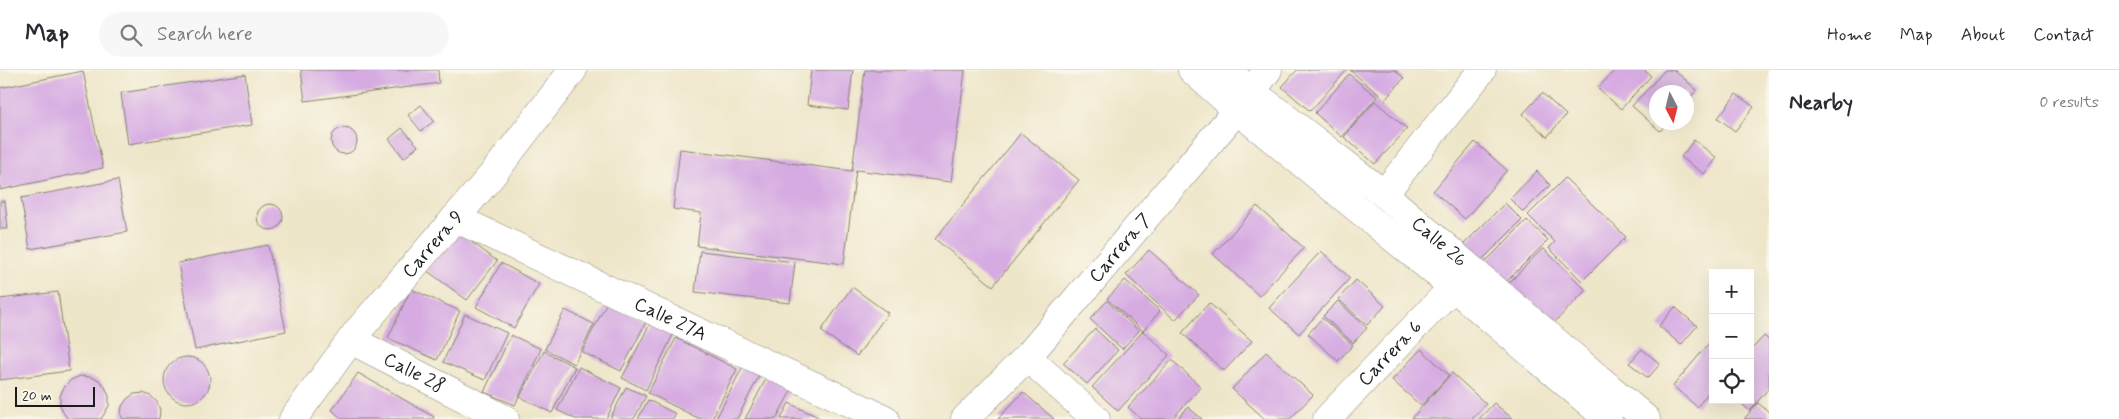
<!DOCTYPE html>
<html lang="en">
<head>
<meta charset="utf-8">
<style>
  body { margin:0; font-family:Mynerve,sans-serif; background:#f7f7f7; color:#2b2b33 }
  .controls { position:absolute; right:15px; bottom:15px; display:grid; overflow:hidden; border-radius:0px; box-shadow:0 5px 20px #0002 }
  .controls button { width:45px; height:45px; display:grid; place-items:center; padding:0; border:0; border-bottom:1px solid #e1e1e2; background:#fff; color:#2b2b33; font:25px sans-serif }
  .compass { position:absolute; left:1649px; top:15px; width:45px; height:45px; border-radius:50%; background:#fff; box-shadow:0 5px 20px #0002; rotate:173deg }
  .scale { position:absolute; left:15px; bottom:12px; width:80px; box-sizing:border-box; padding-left:5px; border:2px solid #1c1c1c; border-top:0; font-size:14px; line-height:18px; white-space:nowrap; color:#1c1c1c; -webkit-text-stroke:4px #fbf7ec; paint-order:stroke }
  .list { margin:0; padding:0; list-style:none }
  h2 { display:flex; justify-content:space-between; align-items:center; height:65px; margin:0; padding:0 20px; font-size:21px }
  h2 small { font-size:16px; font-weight:400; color:#7c7c81 }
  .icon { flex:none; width:28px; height:28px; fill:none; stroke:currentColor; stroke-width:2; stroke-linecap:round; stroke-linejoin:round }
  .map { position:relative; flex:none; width:1769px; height:349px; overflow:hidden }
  header { display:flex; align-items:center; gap:30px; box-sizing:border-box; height:70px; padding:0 25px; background:#fff; border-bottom:1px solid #e1e1e2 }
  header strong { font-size:24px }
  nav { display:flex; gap:28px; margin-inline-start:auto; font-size:18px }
  .search { width:350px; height:45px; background:#f7f7f7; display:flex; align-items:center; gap:12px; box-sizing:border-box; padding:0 18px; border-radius:28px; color:#7c7c81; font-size:19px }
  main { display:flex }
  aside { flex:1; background:#fff }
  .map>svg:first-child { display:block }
  .building { fill:#d6abe2 }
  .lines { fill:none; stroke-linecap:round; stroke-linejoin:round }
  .minor-casing { stroke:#858172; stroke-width:29 }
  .minor { stroke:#fff; stroke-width:28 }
  .labels { text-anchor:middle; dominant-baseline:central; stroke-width:4; stroke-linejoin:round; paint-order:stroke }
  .street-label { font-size:19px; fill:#1c1c1c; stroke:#fbf7ec }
</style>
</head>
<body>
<header>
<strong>Map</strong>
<div class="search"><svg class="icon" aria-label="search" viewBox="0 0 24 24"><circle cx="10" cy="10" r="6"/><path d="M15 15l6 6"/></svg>Search here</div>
<nav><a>Home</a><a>Map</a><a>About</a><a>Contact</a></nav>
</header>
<main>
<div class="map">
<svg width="1769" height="349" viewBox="0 0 1769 349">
  <rect width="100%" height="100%" fill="#fbf7ec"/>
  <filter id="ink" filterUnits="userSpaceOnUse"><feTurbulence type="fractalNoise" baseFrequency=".02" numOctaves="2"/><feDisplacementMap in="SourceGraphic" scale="10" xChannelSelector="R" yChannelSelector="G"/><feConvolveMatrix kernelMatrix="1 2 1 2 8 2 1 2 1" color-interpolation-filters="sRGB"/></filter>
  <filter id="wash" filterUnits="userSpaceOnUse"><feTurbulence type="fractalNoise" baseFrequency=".0096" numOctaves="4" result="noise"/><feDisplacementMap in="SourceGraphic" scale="20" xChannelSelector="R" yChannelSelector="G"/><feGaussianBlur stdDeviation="1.12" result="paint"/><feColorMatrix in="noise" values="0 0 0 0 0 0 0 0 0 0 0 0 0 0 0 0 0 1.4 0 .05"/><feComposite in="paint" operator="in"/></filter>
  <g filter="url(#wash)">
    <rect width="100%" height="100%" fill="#eee6c9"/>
    <g id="blocks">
      <g class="building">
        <path d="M301 0H438L439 13 305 31Z"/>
        <path d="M811 0H853L848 40 807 35Z"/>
        <path d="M865 0H965L951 112 856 100 844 194 697 176 701 143 673 139 680 79 852 101Z"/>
        <path d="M1297 0H1347L1310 41 1282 17Z"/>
        <path d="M1350 0H1395L1404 8 1385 30Z"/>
        <path d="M1615 0H1644L1651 6 1621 39 1598 18Z"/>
        <path d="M1665 0H1674L1697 20 1686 32V22H1656V52H1668L1660 61 1632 36Z"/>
        <path d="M83 1 103 98 0 120V18Z"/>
        <path d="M245 4 252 55 128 74 121 23Z"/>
        <path d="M1349 4 1377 27 1342 67 1315 43Z"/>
        <path d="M1542 23 1566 45 1547 67 1523 44Z"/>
        <path d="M1736 24 1754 37 1735 61 1718 48Z"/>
        <path d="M1375 31 1407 59 1375 94 1344 67Z"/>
        <path d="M421 35 434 51 421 61 408 45Z"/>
        <circle cx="344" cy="71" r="13"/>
        <path d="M402 58 418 76 404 88 389 69Z"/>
        <path d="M1021 63 1079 110 993 216 935 169Z"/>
        <path d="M1694 70 1717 88 1704 104 1681 87Z"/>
        <path d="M1475 72 1507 100 1465 149 1433 121Z"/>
        <path d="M1537 101 1550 115 1523 142 1510 129Z"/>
        <path d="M1565 108 1626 167 1582 211 1549 178 1555 172 1528 145Z"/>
        <path d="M118 110 127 162 30 179 21 128Z"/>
        <path d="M0 131H5L8 159H0Z"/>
        <path d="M1505 133 1522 150 1479 193 1462 176Z"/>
        <circle cx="270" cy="147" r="13"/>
        <path d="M1257 136 1304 178 1259 226 1213 184Z"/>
        <path d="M1527 150 1548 170 1506 212 1485 192Z"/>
        <path d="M457 161 497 191 467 230 426 200Z"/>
        <path d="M268 175 286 261 195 280 178 193Z"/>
        <path d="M1543 178 1586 220 1550 257 1507 215Z"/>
        <path d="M1149 180 1199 225 1175 250 1126 205Z"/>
        <path d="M700 181 795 192 790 233 695 222Z"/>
        <path d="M1321 181 1350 208 1299 264 1269 238Z"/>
        <path d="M501 193 539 214 514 258 476 237Z"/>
        <path d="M1125 210 1160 241 1143 261 1107 229Z"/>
        <path d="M1356 210 1385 236 1367 255 1338 229Z"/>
        <path d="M852 217 888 243 857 286 821 261Z"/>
        <path d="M411 219 460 241 437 290 388 268Z"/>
        <path d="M58 222 69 301 0 310V229Z"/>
        <path d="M1107 231 1139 261 1122 279 1090 249Z"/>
        <path d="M1338 231 1367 258 1353 273 1323 246Z"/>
        <path d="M607 232 646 252 621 301 582 282Z"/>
        <path d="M1209 233 1252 271 1224 301 1182 263Z"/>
        <path d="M1675 237 1697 256 1681 275 1659 256Z"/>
        <path d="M565 240 594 254 574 294 545 279Z"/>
        <path d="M465 244 507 263 485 310 443 292Z"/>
        <path d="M1322 248 1353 275 1338 291 1308 264Z"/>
        <path d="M651 252 674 263 646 320 622 308Z"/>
        <path d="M1095 259 1118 280 1087 314 1063 293Z"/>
        <path d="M1143 261 1169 285 1118 341 1092 317Z"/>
        <path d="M511 265 541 279 515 335 484 322Z"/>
        <path d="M1764 266 1769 270V318L1750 341 1737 330H1750V281Z"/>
        <path d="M676 268 737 299 712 349H700L648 323Z"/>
        <path d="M1711 271 1713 317 1697 337 1673 316Z"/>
        <path d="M1421 279 1449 305 1421 336 1392 310Z"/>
        <path d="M1642 279 1660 294 1648 308 1629 293Z"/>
        <path d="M544 281 575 297 552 343 520 327Z"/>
        <path d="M1266 282 1313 325 1290 349H1265L1232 319Z"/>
        <circle cx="187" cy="310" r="23"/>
        <path d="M1172 290 1201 317 1172 349H1141L1128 337Z"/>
        <path d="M744 294 761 302 737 349H716Z"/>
        <path d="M579 297 621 318 606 349H575L557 340Z"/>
        <path d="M358 303 434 347 433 349H342L332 340Z"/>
        <path d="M1452 303 1486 334 1472 349H1411Z"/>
        <path d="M768 305 793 317 776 349H745Z"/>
        <path d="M80 306 90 307 99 310 105 317 109 326V336L101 349H68L64 344 60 335V326L64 317 71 310Z"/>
        <path d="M626 317 646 326 634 349H610Z"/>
        <path d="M1023 322 1054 349H998Z"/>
        <path d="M143 323 151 326 157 332 160 340 159 349H123L121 345 122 336 127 329 134 324Z"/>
        <path d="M648 330 676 344 673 349H638Z"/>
        <path d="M789 333 822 349H781Z"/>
        <path d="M1494 333 1513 349H1479Z"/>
        <path d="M1758 333 1769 342V349H1744Z"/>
        <path d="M1188 337 1202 349H1177Z"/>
      </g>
    </g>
  </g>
  <g filter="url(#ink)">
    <use href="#blocks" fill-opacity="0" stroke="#858172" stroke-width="1"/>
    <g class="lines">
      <defs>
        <g id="minor">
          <path d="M1192 0 1237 40 1453 217 1608 349"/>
          <path id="s1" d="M1226 0 1251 21 1384 124 1646 349"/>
          <path d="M1384 124 1482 0"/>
          <path id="s2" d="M455 148 885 349"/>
          <path id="s3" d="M351 270 505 349"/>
          <path d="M1027 287 1096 349"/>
          <path id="s4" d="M293 349 356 263 493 104 573 0"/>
          <path id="s5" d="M965 349 1027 287 1237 40 1268 0"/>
          <path id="s6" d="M1327 349 1453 217"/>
        </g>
      </defs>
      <use href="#minor" class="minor-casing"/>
      <use href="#minor" class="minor"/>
    </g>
  </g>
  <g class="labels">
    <g class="street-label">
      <text stroke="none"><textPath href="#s1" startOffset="274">Calle 26</textPath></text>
      <text stroke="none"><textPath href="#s4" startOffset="224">Carrera 9</textPath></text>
      <text stroke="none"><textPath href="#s5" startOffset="231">Carrera 7</textPath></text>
      <text stroke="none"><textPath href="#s2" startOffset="238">Calle 27A</textPath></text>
      <text stroke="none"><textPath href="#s6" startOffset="91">Carrera 6</textPath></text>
      <text stroke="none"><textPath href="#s3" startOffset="71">Calle 28</textPath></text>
    </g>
  </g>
</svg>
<div class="controls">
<button>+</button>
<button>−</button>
<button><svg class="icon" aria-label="locate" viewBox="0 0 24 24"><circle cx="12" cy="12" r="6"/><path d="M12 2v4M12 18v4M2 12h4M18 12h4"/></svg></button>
</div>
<svg class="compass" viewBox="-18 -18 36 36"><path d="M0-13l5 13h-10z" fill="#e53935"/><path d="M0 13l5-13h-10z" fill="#7c7c81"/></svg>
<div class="scale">20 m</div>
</div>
<aside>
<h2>Nearby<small>0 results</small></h2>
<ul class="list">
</ul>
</aside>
</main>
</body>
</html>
